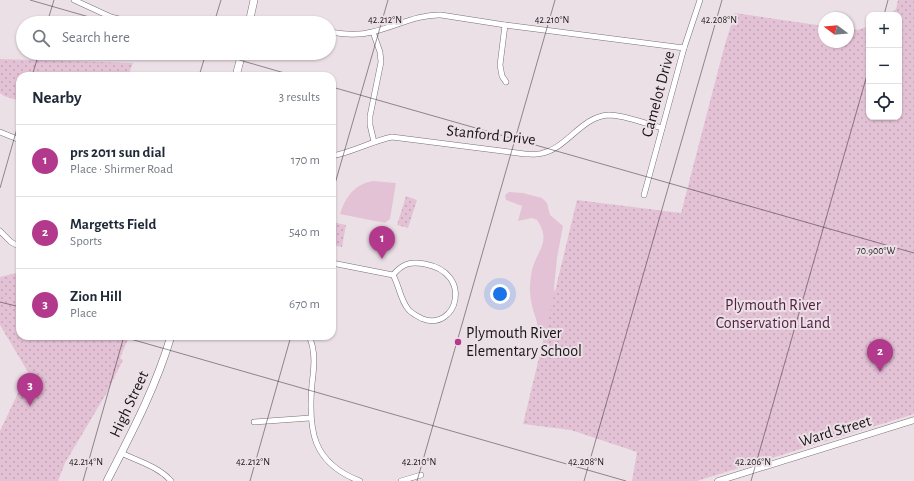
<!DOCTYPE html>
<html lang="en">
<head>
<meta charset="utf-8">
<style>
  body { margin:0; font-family:"Alegreya Sans",sans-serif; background:#f6f6f7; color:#1f2937 }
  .controls { position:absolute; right:12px; top:12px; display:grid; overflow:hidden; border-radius:8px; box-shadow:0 1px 3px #0004 }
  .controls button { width:36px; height:36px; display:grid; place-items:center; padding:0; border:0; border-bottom:1px solid #e0e1e3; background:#fff; color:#1f2937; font:20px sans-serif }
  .compass { position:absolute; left:818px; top:12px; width:36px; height:36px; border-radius:50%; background:#fff; box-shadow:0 1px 3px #0004; rotate:286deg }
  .you { position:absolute; left:500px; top:294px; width:14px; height:14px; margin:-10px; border:3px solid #fff; border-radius:50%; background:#1a73e8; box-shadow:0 0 0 6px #1a73e833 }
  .badge { display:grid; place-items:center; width:26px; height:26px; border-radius:50%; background:#b3398c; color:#fff; font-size:13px; font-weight:700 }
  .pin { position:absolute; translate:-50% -33px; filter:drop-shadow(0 1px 2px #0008) }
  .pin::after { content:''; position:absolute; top:21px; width:14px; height:12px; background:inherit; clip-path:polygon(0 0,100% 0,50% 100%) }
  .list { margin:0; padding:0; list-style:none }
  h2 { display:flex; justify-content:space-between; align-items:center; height:52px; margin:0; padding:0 16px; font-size:17px }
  h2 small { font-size:13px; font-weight:400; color:#747a83 }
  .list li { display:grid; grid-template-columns:26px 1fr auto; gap:12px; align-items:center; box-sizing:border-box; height:72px; padding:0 16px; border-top:1px solid #e0e1e3 }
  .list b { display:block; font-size:15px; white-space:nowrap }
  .list p { margin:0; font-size:13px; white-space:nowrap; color:#747a83 }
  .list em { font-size:13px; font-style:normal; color:#747a83 }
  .icon { flex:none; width:22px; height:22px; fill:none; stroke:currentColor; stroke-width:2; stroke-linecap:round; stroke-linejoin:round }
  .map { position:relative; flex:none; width:914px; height:481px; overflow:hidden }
  .search { position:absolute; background:#fff; box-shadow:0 1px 3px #0004; left:16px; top:16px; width:320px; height:44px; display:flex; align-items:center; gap:10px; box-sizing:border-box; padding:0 14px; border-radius:22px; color:#747a83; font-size:15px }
  .panel { position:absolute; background:#fff; box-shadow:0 1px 3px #0004; left:16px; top:72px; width:320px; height:268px; border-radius:12px }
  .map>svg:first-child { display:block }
  .grass { fill:#e4c2d6 }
  .park { fill:url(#park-dots) }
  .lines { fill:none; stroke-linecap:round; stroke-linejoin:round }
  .minor-casing { stroke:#796e74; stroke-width:6 }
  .tertiary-casing { stroke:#796e74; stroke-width:7 }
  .secondary-casing { stroke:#796e74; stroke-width:8 }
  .minor { stroke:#fff; stroke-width:5 }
  .tertiary { stroke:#fff; stroke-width:6 }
  .secondary { stroke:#fff; stroke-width:7 }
  .ticks { fill:none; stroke:#1a1518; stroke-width:1; stroke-opacity:0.45 }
  .poi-dot { fill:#b3398c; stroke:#ece0e7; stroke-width:1.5 }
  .labels { text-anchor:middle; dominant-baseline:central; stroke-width:4; stroke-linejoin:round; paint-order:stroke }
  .street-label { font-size:16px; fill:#1a1518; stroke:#ece0e7 }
  .park-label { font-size:16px; fill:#531f41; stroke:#ece0e7 }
  .poi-label { font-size:16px; fill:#1a1518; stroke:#ece0e7; text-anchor:start }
  .ticks-label { font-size:10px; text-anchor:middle; fill:#1a1518; stroke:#ece0e7; stroke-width:4; stroke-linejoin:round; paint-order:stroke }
</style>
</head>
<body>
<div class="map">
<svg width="914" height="481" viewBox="0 0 914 481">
  <defs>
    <pattern id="park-dots" width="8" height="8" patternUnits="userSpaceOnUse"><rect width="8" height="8" fill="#e4c2d6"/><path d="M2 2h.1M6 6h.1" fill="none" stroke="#c3a6b7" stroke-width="1.8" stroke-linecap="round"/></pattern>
  </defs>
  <rect width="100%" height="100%" fill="#ece0e7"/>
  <g class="grass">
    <path d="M373 181 396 183 390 219 385 223 340 214C345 197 355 184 373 181Z"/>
    <path d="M509 192 523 193 542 198 547 203 550 215 563 226 557 258 554 288 565 340 541 336C537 331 538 325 536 319 530 301 528 289 532 270 537 250 552 242 537 220L532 218 518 221 522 206 506 200 505 195Z"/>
  </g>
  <g class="park">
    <path d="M898 0H914V414L697 481H632L637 452 571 430 523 424 577 200 681 213 725 44 735 13 824 26V42H848V29L857 30 869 26V117H899V15H888L896 9Z"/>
    <path d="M0 59 133 63 128 76H20V101L4 96 0 93Z"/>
    <path d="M406 196 417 200 408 228 397 225Z"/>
    <path d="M332 222 346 225 342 247 332 245Z"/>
    <path d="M20 272V336H119L128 339 120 358 123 360 106 394 65 463 58 481H0V431L28 372 0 325V277Z"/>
  </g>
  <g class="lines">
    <defs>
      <g id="minor">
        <path d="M74 0 111 17 135 23"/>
        <path d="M249 20 267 23"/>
        <path d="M169 23 179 22 199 23"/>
        <path d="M505 25 500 65 502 76 506 82"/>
        <path d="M329 32C344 34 357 36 372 32 395 27 417 14 441 15L505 25 684 48"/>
        <path d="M373 32 380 52 381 62 370 116V125L374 142"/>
        <path d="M0 132 20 140"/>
        <path d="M332 156C353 152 372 141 392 137L525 154C531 154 538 155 543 153 568 147 582 116 609 115 625 115 646 124 662 128"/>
        <path d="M644 195 684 48 700 0"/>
        <path d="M0 231 11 242 20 247"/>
        <path d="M332 263 393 275C399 285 400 299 408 309 412 314 417 316 423 319 457 331 474 273 425 264 410 261 402 264 393 275"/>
        <path d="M309 336C316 351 314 368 312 384 308 430 312 463 360 481"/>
        <path d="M254 422 310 418"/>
        <path d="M121 453C138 461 159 467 171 481"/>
        <path d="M401 481 421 475"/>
      </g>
      <path id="tertiary" d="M718 481 914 420"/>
      <g id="secondary">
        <path d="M249 23 254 0"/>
        <path d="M236 76 242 53"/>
        <path d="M107 481C131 434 156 387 171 336"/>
      </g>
    </defs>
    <use href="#minor" class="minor-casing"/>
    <use href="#tertiary" class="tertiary-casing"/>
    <use href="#secondary" class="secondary-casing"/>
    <use href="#minor" class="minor"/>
    <use href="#tertiary" class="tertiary"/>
    <use href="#secondary" class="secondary"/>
  </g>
  <path class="ticks" d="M30 0 110 23M884 15 888 0M47 23 54 0M214 23 221 0M215 53 295 76M32 76 39 53M199 76 206 53M332 87 914 253M0 188 20 118M332 194 388 0M0 302 20 307M120 336 626 481M83 481 124 336M250 481 291 336M417 481 555 0M584 481 722 0M751 481 869 68"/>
  <circle class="poi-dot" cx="458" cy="342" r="4"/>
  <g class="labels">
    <g class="street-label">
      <text transform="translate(658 94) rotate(-75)">Camelot Drive</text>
      <text transform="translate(491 135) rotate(6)">Stanford Drive</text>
      <text transform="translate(129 404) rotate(-65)">High Street</text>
      <text transform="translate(835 431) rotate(-17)">Ward Street</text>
    </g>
    <g class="park-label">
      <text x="773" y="305">Plymouth River<tspan x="773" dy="18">Conservation Land</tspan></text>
    </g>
    <g class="poi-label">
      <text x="466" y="333">Plymouth River<tspan x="466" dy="18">Elementary School</tspan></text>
    </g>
  </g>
  <g class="ticks-label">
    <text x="385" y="23">42.212°N</text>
    <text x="552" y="23">42.210°N</text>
    <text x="719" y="23">42.208°N</text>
    <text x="876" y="254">70.900°W</text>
    <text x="86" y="465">42.214°N</text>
    <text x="253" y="465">42.212°N</text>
    <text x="419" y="465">42.210°N</text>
    <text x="586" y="465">42.208°N</text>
    <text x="753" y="465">42.206°N</text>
  </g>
</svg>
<div class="controls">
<button>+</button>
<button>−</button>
<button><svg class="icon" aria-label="locate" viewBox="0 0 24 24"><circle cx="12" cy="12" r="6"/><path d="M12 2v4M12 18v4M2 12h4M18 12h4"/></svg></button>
</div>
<svg class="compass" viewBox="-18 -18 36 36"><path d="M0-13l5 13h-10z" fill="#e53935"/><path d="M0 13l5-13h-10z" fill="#747a83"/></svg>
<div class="you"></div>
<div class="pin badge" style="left:382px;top:259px">1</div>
<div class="pin badge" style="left:880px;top:372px">2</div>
<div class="pin badge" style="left:30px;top:406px">3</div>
<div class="search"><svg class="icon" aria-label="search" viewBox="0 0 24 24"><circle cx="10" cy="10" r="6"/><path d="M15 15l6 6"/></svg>Search here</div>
<section class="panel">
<h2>Nearby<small>3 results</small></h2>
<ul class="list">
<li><span class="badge">1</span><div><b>prs 2011 sun dial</b><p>Place · Shirmer Road</p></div><em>170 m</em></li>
<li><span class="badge">2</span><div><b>Margetts Field</b><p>Sports</p></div><em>540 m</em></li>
<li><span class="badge">3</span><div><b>Zion Hill</b><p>Place</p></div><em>670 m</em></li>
</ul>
</section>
</div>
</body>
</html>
